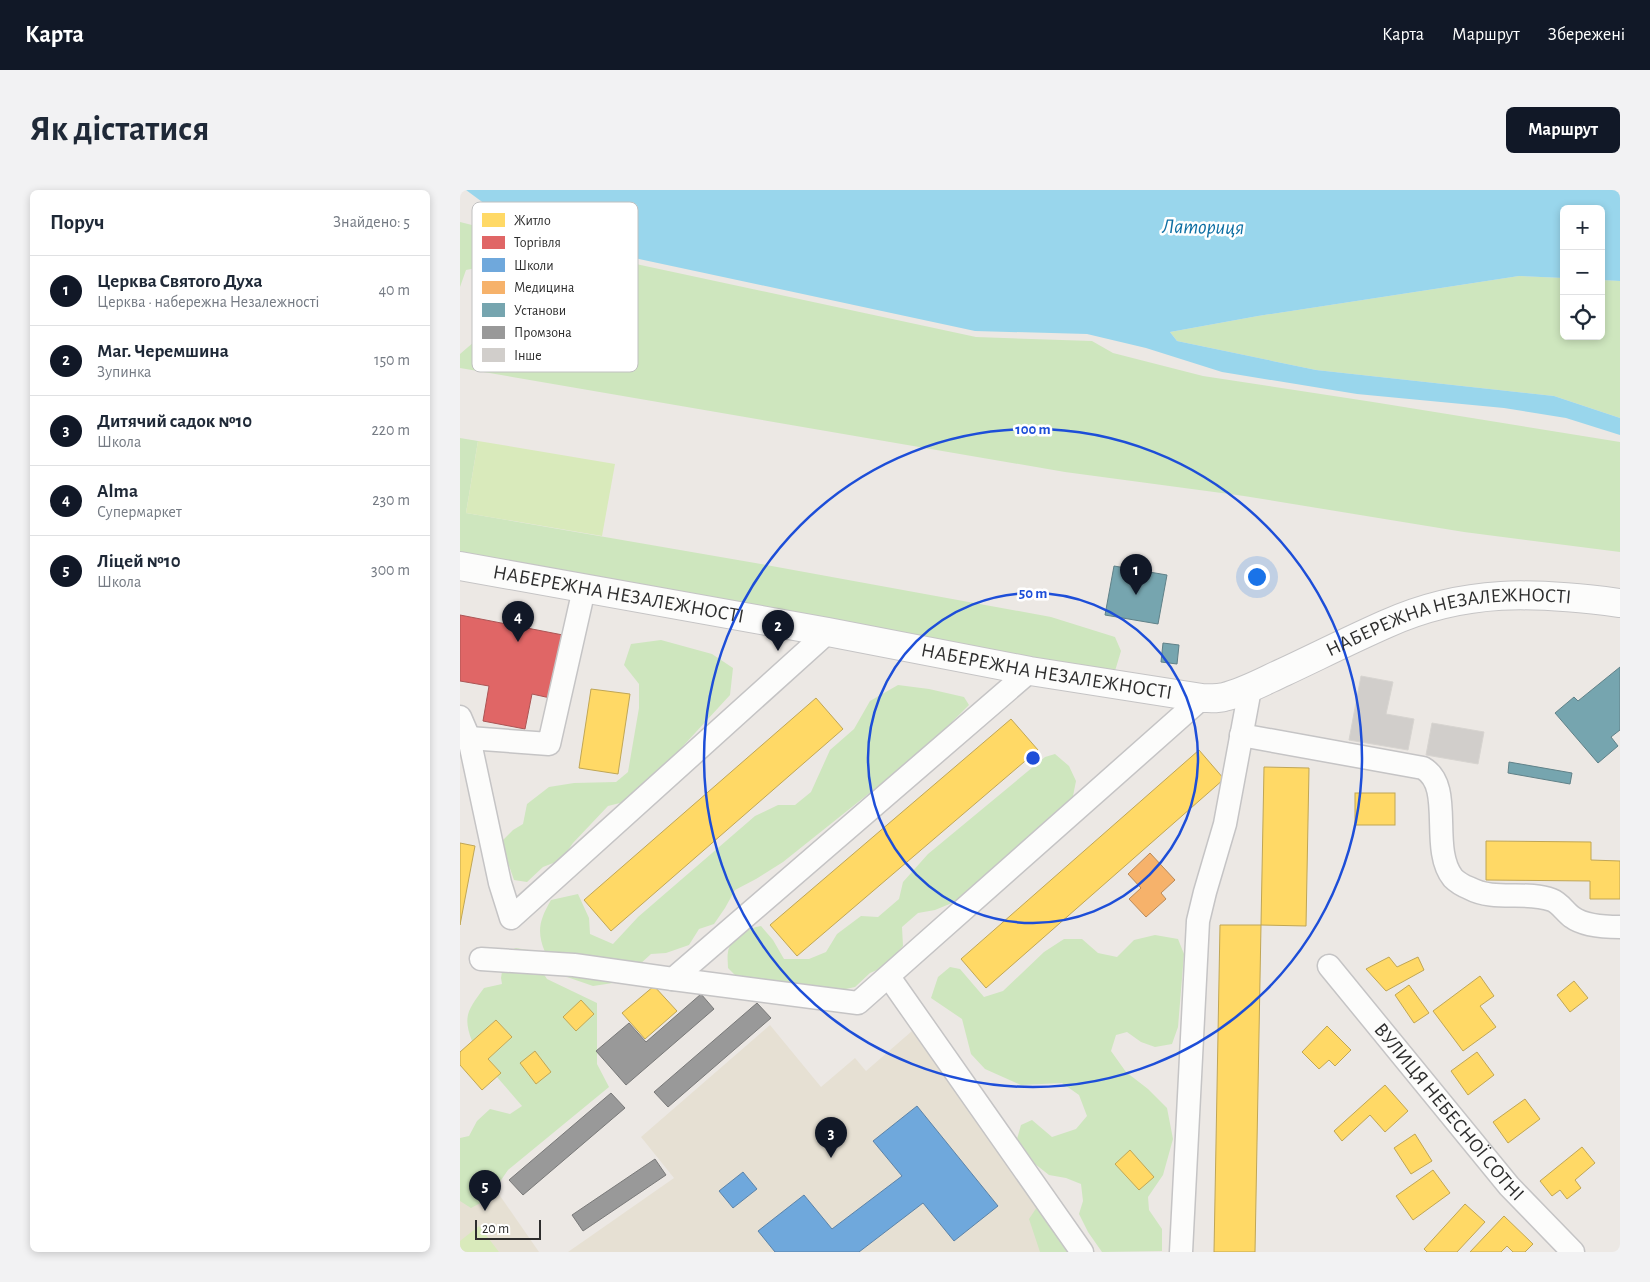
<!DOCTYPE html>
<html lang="uk">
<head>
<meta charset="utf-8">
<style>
  body { margin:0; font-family:"Alegreya Sans",sans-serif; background:#f2f2f3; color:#1f2937 }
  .controls { position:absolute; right:15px; top:15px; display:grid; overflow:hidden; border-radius:8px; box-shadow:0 2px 8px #0003 }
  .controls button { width:45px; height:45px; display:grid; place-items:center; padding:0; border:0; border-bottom:1px solid #e0e1e3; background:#fff; color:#1f2937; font:25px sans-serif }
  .scale { position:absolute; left:15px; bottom:12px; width:66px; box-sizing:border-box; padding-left:5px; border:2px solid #2e2e2e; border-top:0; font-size:14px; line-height:18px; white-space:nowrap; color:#2e2e2e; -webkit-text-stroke:4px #fff; paint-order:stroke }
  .you { position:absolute; left:796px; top:386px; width:18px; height:18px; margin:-12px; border:4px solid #fff; border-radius:50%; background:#1a73e8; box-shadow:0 0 0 8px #1a73e833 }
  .badge { display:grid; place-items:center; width:32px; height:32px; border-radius:50%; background:#111827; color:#fff; font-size:16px; font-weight:700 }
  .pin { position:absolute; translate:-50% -41px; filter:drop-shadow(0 1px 2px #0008) }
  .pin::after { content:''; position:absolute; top:26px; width:18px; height:15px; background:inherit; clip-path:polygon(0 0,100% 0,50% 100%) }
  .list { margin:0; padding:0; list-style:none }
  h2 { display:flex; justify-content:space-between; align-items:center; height:65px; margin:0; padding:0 20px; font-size:21px }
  h2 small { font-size:16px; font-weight:400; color:#747a83 }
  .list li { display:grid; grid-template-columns:32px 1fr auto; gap:15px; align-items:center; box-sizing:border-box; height:70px; padding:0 20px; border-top:1px solid #e0e1e3 }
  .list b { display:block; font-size:19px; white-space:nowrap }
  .list p { margin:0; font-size:16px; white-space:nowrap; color:#747a83 }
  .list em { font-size:16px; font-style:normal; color:#747a83 }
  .icon { flex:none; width:28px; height:28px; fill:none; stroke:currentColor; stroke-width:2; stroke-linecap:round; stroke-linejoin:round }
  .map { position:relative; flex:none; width:1160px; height:1062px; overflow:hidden; border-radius:8px }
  header { display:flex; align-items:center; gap:30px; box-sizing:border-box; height:70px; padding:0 25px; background:#111827; color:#fff }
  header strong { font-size:24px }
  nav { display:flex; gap:28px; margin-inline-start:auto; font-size:18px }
  .intro { display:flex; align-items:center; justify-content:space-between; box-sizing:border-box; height:120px; padding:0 30px }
  h1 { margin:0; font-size:35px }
  .button { padding:12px 22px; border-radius:8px; background:#111827; color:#fff; font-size:18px; font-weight:700 }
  main { display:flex; gap:30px; padding:0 30px }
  aside { flex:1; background:#fff; border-radius:8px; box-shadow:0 2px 8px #0003 }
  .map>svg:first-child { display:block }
  .education { fill:#e6e0d3 }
  .green { fill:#cee6be }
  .pitch { fill:#d9eabb }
  .water { fill:#99d6ec }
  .homes { fill:#ffd966; stroke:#c0a655 }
  .shops { fill:#e06666; stroke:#ab5555 }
  .schools { fill:#6fa8dc; stroke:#5c83a8 }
  .health { fill:#f6b26b; stroke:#ba8a59 }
  .public { fill:#76a5af; stroke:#608188 }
  .industry { fill:#999; stroke:#797979 }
  .building { fill:#d1cecb; stroke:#d7d4d0 }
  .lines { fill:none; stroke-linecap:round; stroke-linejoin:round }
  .minor-casing { stroke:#c5c4c5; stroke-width:25 }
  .tertiary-casing { stroke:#c5c4c5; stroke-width:30 }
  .minor { stroke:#fcfcfb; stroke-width:22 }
  .tertiary { stroke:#fcfcfb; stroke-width:28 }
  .ring { fill:none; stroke:#1d4ed8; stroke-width:2.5 }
  .labels { text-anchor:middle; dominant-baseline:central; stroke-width:5; stroke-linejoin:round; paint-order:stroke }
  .street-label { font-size:20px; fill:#2e2e2e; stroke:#fff }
  .water-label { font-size:21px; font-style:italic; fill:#0d6fa3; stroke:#fff }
  .key { fill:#fff; stroke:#c0c0c0; stroke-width:1 }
  .key-label { font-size:14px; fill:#2e2e2e }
  .centre { fill:#1d4ed8; stroke:#fff; stroke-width:2.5 }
  .ring-label { font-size:15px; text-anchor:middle; font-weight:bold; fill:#1d4ed8; stroke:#fff; stroke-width:5; stroke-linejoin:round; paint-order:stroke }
</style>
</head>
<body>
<header>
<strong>Карта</strong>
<nav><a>Карта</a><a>Маршрут</a><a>Збережені</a></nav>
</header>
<div class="intro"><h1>Як дістатися</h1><a class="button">Маршрут</a></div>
<main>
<aside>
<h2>Поруч<small>Знайдено: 5</small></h2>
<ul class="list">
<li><span class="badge">1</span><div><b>Церква Святого Духа</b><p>Церква · набережна Незалежності</p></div><em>40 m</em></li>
<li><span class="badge">2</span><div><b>Маг. Черемшина</b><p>Зупинка</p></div><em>150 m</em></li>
<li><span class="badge">3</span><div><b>Дитячий садок №10</b><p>Школа</p></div><em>220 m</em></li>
<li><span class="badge">4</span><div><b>Alma</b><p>Супермаркет</p></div><em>230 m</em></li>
<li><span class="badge">5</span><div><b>Ліцей №10</b><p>Школа</p></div><em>300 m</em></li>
</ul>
</aside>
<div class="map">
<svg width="1160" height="1062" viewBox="0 0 1160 1062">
  <rect width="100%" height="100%" fill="#ece8e4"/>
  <g class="education">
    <path d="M310 835 361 897 395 868 406 881 452 841 613 1062H108L214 988 181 947Z"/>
    <path d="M18 974 79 1062H0V980Z"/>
  </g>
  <g class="green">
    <path d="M0 32 16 36H37L62 52 120 62 516 147 632 151 653 163 743 186 913 212 1160 252V362L1004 342 784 306 605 282 0 178V164L44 126 39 114 40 94 22 77 6 80 0 97Z"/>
    <path d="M1059 86 1104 88V146H1141V90L1160 91V228L1094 206 856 180 717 151 710 142 798 126Z"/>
    <path d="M0 248 18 251 6 323 301 374 591 427 655 447 661 461 655 481 0 377Z"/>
    <path d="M201 450 252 464 273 478 270 505 213 567 168 611 148 616 113 653 101 670 83 677 67 692 54 690 47 670 43 650 53 640 63 634 67 614 89 597 114 593 156 592 168 582 179 518V494L164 475 171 454Z"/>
    <path d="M438 495 469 499 504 507 509 515 480 544 422 593 323 672 296 689 275 700 265 718 254 734 239 739 229 755 206 763 191 764 179 775 153 793 133 796 107 787 100 765 85 762C76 741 80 729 91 710L118 704 129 728 130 744 153 754 178 727 295 626 318 615H335L351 602 370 560 394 539 410 511Z"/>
    <path d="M595 564 609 576 616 591 612 611 515 697 492 713 475 720 458 723 442 737 443 756 424 777 410 783 395 797 377 801 291 791 275 785 268 778C268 773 267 767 268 762 270 748 288 738 301 736L313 750 324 769H349L366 762 377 744 401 726 418 727 439 709 443 692 468 664 585 567Z"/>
    <path d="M695 745 718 749 724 764 718 837 712 854 695 857 681 852 667 842 656 845 651 861 666 882 688 899 707 918 713 949 703 985 688 1007 689 1020 702 1039V1061L642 1062 628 1042 619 1024 623 1011 621 994 606 988 589 985 575 974 557 949 561 935 572 930 592 947 616 939 627 926 619 905 602 893 561 895 525 879 511 864 502 829 471 808 478 787 490 777 500 779 524 807 543 801 584 762 604 749H622L638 763 657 767 674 750Z"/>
    <path d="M56 758 68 760 87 789 137 813V874L149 897 48 980 28 1009 11 1018 0 1011V948L9 946 17 931 30 919 50 924 62 916 37 887 41 883 28 869 52 847 36 830 12 851C2 825 9 819 24 798L42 794 41 788 45 762Z"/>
    <path d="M579 1014 614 1062H580L569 1029Z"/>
  </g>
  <g class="pitch">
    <path d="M18 251 155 274 142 346 6 323Z"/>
    <path d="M19 1036 39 1062H0V1051Z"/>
  </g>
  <path class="water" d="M6 0H1160V91L1141 90V19H1104V88L1059 86 798 126 710 142 717 151 856 180 1094 206 1160 228V245L1106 228 1044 218 897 204 762 182 686 158 627 144 515 141 67 45Z"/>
  <g class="homes">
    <path d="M131 499 170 504 158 584 119 578Z"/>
    <path d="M356 508 383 539 151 741 124 710Z"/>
    <path d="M551 529 578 560 337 766 310 735Z"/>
    <path d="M739 560 764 589 526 798 501 769Z"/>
    <path d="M804 577 849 578 846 736 801 735Z"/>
    <rect x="895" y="603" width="40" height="32"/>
    <path d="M1026 651 1131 652V670L1160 671V709H1130V691L1026 690Z"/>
    <path d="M0 653 15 656 0 735Z"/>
    <path d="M760 735H801L795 1062H754Z"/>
    <path d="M929 767 937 777 958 767 964 780 926 801 906 779Z"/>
    <path d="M1020 786 1034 806 1020 816 1036 837 1003 861 973 821Z"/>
    <path d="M1114 791 1128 808 1110 822 1097 805Z"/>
    <path d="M949 795 969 823 954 833 935 805Z"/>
    <path d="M194 796 217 821 185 849 162 823Z"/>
    <path d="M121 810 134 824 116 841 103 827Z"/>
    <path d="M36 830 52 847 28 869 41 883 22 900 0 875V862Z"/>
    <path d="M867 836 891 860 875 876 869 870 859 879 842 862Z"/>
    <path d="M75 861 91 882 76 894 60 873Z"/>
    <path d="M1017 862 1034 885 1008 905 991 881Z"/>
    <path d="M925 895 948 921 925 942 910 925 882 951 874 941Z"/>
    <path d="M1065 909 1080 929 1048 953 1033 932Z"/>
    <path d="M955 944 972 971 951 984 934 958Z"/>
    <path d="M1122 957 1135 973 1115 990 1121 998 1107 1009 1100 1000 1092 1006 1080 991Z"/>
    <path d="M670 960 694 987 679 1000 655 974Z"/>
    <path d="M973 980 990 1003 953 1030 936 1006Z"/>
    <path d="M1005 1014 1025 1032 997 1062H967L964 1059Z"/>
    <path d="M1044 1026 1073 1054 1065 1062H1053L1047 1056 1041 1062H1010Z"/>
  </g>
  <path class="shops" d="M0 425 108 446 95 509 72 504 65 539 23 531 29 496 0 491Z"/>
  <g class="schools">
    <path d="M457 916 538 1016 494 1051 463 1013 399 1062H315L298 1041 344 1005 372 1039 442 986 413 951Z"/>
    <path d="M283 982 297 999 273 1018 259 1001Z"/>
  </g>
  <path class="health" d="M690 663 715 690 701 703 706 709 686 727 669 709 681 698 668 684Z"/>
  <g class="public">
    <path d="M654 376 707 385 698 434 645 425Z"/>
    <path d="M703 453 719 455 717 474 701 472Z"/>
    <path d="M1160 477V540L1151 547 1158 556 1138 573 1095 523 1114 507 1118 511Z"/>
    <path d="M1049 572 1112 583 1110 594 1048 583Z"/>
  </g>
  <g class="industry">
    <path d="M241 804 254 819 166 895 136 861 169 833 186 852Z"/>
    <path d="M297 813 311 828 208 917 194 902Z"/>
    <path d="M151 903 165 918 63 1005 49 990Z"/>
    <path d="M195 969 206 985 123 1041 112 1025Z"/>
  </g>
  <g class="building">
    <path d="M901 486 933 492 926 524 954 529 948 560 889 550Z"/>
    <path d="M972 533 1024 542 1018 574 966 565Z"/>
  </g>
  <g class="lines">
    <defs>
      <g id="minor">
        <path d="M0 527 9 548 40 693 51 728 368 442"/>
        <path d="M781 545 963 578C995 596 969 658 993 688 997 692 1004 696 1009 698 1035 712 1065 700 1092 710 1100 713 1105 722 1112 727 1124 736 1145 737 1160 737"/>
        <path d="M9 548 89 554 124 399"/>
        <path d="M21 769 114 775 213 789 570 481"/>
        <path id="s1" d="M869 776 1049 996 1113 1062"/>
        <path d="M429 787 622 1062"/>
        <path d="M213 789 398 813 742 508"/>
        <path d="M721 1062 738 731 745 702 765 634 790 499"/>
      </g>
      <g id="tertiary">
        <path id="s2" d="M0 376 368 442 570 481 742 508C749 508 757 509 764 507 785 502 804 491 824 482 858 466 892 449 926 434 1006 398 1075 402 1160 413"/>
      </g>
    </defs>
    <use href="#minor" class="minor-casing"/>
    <use href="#tertiary" class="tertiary-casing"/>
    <use href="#minor" class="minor"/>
    <use href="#tertiary" class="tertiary"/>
  </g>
  <g class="ring">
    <circle cx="573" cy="568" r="165"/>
    <circle cx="573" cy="568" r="329"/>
  </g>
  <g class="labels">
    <g class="street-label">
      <text stroke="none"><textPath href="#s2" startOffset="161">НАБЕРЕЖНА НЕЗАЛЕЖНОСТІ</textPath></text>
      <text stroke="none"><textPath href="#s2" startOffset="1016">НАБЕРЕЖНА НЕЗАЛЕЖНОСТІ</textPath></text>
      <text stroke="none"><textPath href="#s2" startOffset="596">НАБЕРЕЖНА НЕЗАЛЕЖНОСТІ</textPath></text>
      <text stroke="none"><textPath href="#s1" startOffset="189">ВУЛИЦЯ НЕБЕСНОЇ СОТНІ</textPath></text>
    </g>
    <g class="water-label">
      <text transform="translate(743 37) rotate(1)">Латориця</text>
    </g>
  </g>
  <rect x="12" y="12" width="166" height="170" rx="8" class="key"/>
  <rect x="22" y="23" width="23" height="14" fill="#ffd966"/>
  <rect x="22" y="46" width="23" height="13" fill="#e06666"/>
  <rect x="22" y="68" width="23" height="14" fill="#6fa8dc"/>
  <rect x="22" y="91" width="23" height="13" fill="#f6b26b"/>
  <rect x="22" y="113" width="23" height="14" fill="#76a5af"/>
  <rect x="22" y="136" width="23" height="13" fill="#999"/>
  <rect x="22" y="158" width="23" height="14" fill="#d1cecb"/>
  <g class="key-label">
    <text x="54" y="35">Житло</text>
    <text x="54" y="57">Торгівля</text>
    <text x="54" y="80">Школи</text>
    <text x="54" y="102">Медицина</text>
    <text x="54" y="125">Установи</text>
    <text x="54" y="147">Промзона</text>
    <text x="54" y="170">Інше</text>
  </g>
  <circle cx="573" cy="568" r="8" class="centre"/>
  <g class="ring-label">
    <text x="573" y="244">100 m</text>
    <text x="573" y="408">50 m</text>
  </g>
</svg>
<div class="controls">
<button>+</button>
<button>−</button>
<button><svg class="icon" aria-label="locate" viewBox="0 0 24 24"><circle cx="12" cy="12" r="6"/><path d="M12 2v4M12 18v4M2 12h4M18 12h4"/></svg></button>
</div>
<div class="scale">20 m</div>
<div class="you"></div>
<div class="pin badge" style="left:676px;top:405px">1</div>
<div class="pin badge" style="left:318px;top:461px">2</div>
<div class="pin badge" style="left:371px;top:968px">3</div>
<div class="pin badge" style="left:58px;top:452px">4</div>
<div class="pin badge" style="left:25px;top:1021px">5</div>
</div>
</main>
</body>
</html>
